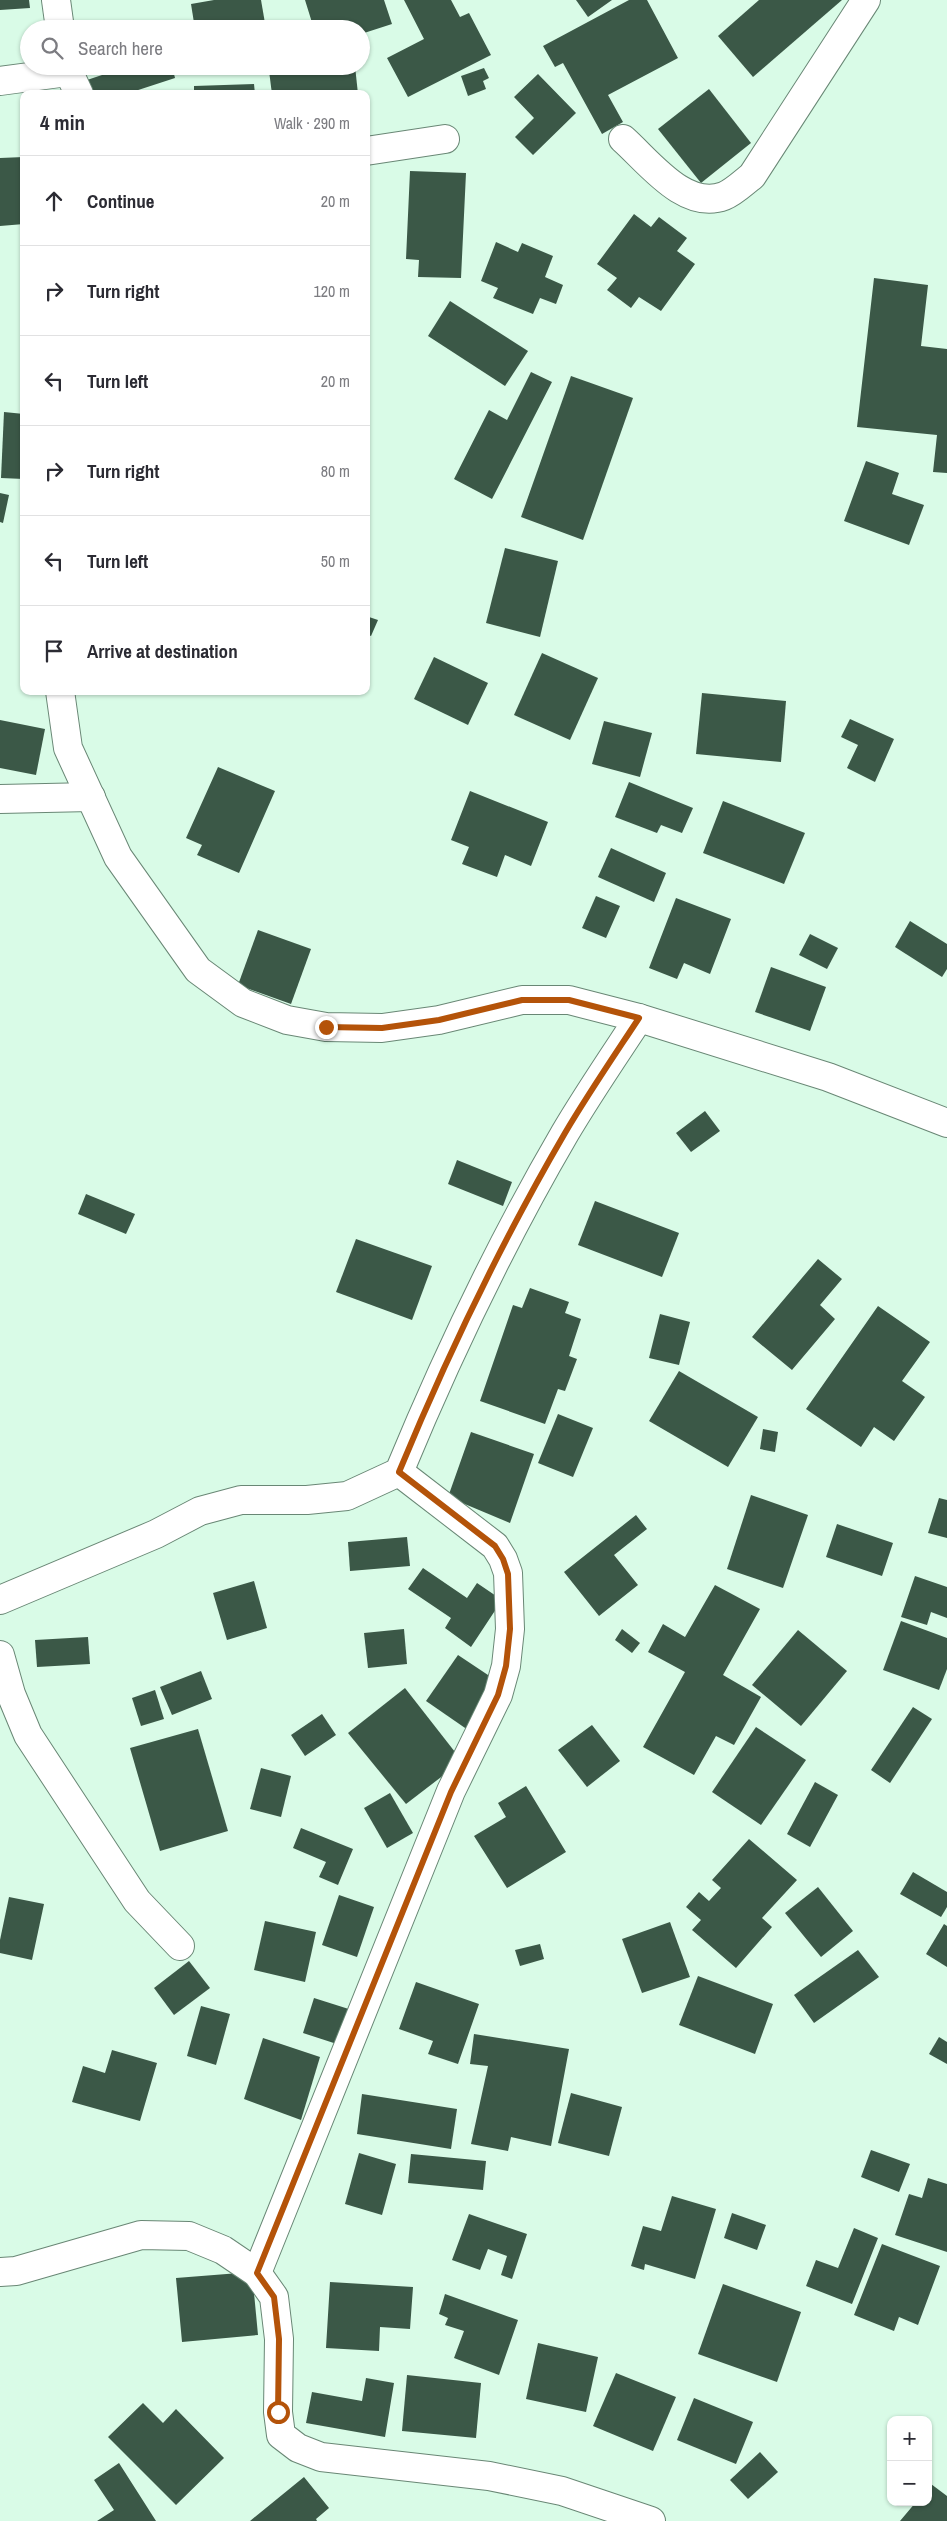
<!DOCTYPE html>
<html lang="en">
<head>
<meta charset="utf-8">
<style>
  body { margin:0; font-family:"Archivo Narrow",sans-serif; background:#f2f2f3; color:#2b2b33 }
  .controls { position:absolute; right:15px; bottom:15px; display:grid; overflow:hidden; border-radius:10px; box-shadow:0 1px 4px #0004 }
  .controls button { width:45px; height:45px; display:grid; place-items:center; padding:0; border:0; border-bottom:1px solid #e1e1e2; background:#fff; color:#2b2b33; font:25px sans-serif }
  .stop { position:absolute; width:15px; height:15px; margin:-11px; border:4px solid #b45309; border-radius:50%; background:#fff }
  .stop.end { background:#b45309; border-color:#fff; box-shadow:0 1px 5px #0008 }
  .list { margin:0; padding:0; list-style:none }
  h2 { display:flex; justify-content:space-between; align-items:center; height:65px; margin:0; padding:0 20px; font-size:21px }
  h2 small { font-size:16px; font-weight:400; color:#7c7c81 }
  .list li { display:grid; grid-template-columns:32px 1fr auto; gap:15px; align-items:center; box-sizing:border-box; height:90px; padding:0 20px; border-top:1px solid #e1e1e2 }
  .list b { display:block; font-size:19px; white-space:nowrap }
  .list em { font-size:16px; font-style:normal; color:#7c7c81 }
  .icon { flex:none; width:28px; height:28px; fill:none; stroke:currentColor; stroke-width:2; stroke-linecap:round; stroke-linejoin:round }
  .map { position:relative; flex:none; width:947px; height:2521px; overflow:hidden }
  .search { position:absolute; background:#fff; box-shadow:0 1px 4px #0004; left:20px; top:20px; width:350px; height:55px; display:flex; align-items:center; gap:12px; box-sizing:border-box; padding:0 18px; border-radius:28px; color:#7c7c81; font-size:19px }
  .panel { position:absolute; background:#fff; box-shadow:0 1px 4px #0004; left:20px; top:90px; width:350px; height:605px; border-radius:10px }
  .map>svg:first-child { display:block }
  .building { fill:#3b5847 }
  .lines { fill:none; stroke-linecap:round; stroke-linejoin:round }
  .minor-casing { stroke:#698775; stroke-width:30 }
  .minor { stroke:#fff; stroke-width:28 }
  .route { stroke:#b45309; stroke-width:6 }
</style>
</head>
<body>
<div class="map">
<svg width="947" height="2521" viewBox="0 0 947 2521">
  <rect width="100%" height="100%" fill="#d9fbe7"/>
  <g class="building">
    <path d="M0 0H29L30 8 0 10Z"/>
    <path d="M214 0H261L266 29H195L191 4Z"/>
    <path d="M305 0H384L392 24 361 34V29H314Z"/>
    <path d="M404 0H451L460 17 469 13 491 55 408 97 387 58 424 39Z"/>
    <path d="M576 0H612L588 17Z"/>
    <path d="M629 0H647L678 58 608 95 623 122 602 134 563 63 555 67 543 46Z"/>
    <path d="M759 0H842L753 77 718 36Z"/>
    <path d="M129 66H172L175 78 126 94H91L87 80Z"/>
    <path d="M320 66H355L358 94H272L269 71Z"/>
    <path d="M484 68 489 78 483 81 486 89 468 96 461 76Z"/>
    <path d="M538 74 576 113 533 155 515 137 534 118 514 97Z"/>
    <path d="M254 84 255 94H194V86Z"/>
    <path d="M709 89 751 143 701 183 658 129Z"/>
    <path d="M24 157V224L0 226V158Z"/>
    <path d="M410 171 466 173 461 278 418 277 419 260 406 259Z"/>
    <path d="M634 214 651 227 659 217 687 238 677 251 695 264 661 311 639 297 631 308 607 290 617 278 597 264Z"/>
    <path d="M496 242 518 252 522 243 553 256 545 277 563 285 556 304 540 298 533 314 493 298 498 288 481 281Z"/>
    <path d="M874 278 928 285 921 346 947 349V473L933 472 937 435 857 427Z"/>
    <path d="M450 301 528 351 505 386 428 336Z"/>
    <path d="M531 372 552 382 492 499 454 479 489 410 507 420Z"/>
    <path d="M571 376 633 398 583 540 521 517Z"/>
    <path d="M4 412 24 414V479L1 478Z"/>
    <path d="M866 461 899 473 892 494 924 505 909 545 844 521Z"/>
    <path d="M0 493 9 495 3 523 0 522Z"/>
    <path d="M505 548 558 561 540 637 486 623Z"/>
    <path d="M366 616 378 620 371 636 366 634Z"/>
    <path d="M542 653 598 678 570 740 514 715Z"/>
    <path d="M434 657 488 683 468 725 414 699Z"/>
    <path d="M702 693 786 701 781 762 696 754Z"/>
    <path d="M850 719 894 739 875 782 847 768 858 745 841 737Z"/>
    <path d="M0 720 45 729 36 775 0 768Z"/>
    <path d="M604 721 652 733 640 777 592 764Z"/>
    <path d="M218 767 275 791 239 873 197 855 202 845 186 838Z"/>
    <path d="M629 782 693 808 682 833 661 825 657 833 615 817Z"/>
    <path d="M470 791 548 822 531 866 505 855 497 877 462 864 469 847 451 840Z"/>
    <path d="M723 801 805 833 784 884 703 853Z"/>
    <path d="M611 848 666 873 654 902 598 877Z"/>
    <path d="M596 896 620 906 606 938 582 928Z"/>
    <path d="M676 898 731 919 710 974 684 963 677 979 649 968Z"/>
    <path d="M910 921 947 944V969L942 977 895 947Z"/>
    <path d="M258 930 311 949 291 1004 238 985Z"/>
    <path d="M810 934 838 948 827 969 799 955Z"/>
    <path d="M771 967 826 987 810 1031 755 1012Z"/>
    <path d="M705 1111 720 1131 691 1152 676 1133Z"/>
    <path d="M457 1160 512 1182 503 1206 448 1184Z"/>
    <path d="M86 1194 135 1214 126 1234 78 1214Z"/>
    <path d="M595 1201 679 1233 662 1277 578 1245Z"/>
    <path d="M356 1239 432 1266 412 1320 336 1292Z"/>
    <path d="M818 1259 842 1279 820 1305 835 1319 792 1370 752 1337Z"/>
    <path d="M530 1288 569 1302 565 1313 581 1319 569 1356 577 1359 565 1391 558 1389 545 1424 480 1401 513 1305 522 1308Z"/>
    <path d="M878 1306 930 1342 902 1381 925 1397 894 1441 874 1427 861 1447 806 1409Z"/>
    <path d="M660 1314 690 1322 679 1365 649 1358Z"/>
    <path d="M679 1371 758 1417 728 1467 649 1421Z"/>
    <path d="M558 1414 593 1428 573 1477 538 1463Z"/>
    <path d="M763 1429 778 1432 775 1452 760 1449Z"/>
    <path d="M471 1432 534 1454 510 1523 448 1497Z"/>
    <path d="M751 1495 808 1515 783 1588 727 1569Z"/>
    <path d="M939 1498 947 1500V1538L928 1533Z"/>
    <path d="M636 1515 647 1529 614 1555 638 1585 599 1616 564 1572Z"/>
    <path d="M837 1524 893 1543 882 1576 826 1557Z"/>
    <path d="M407 1537 410 1566 350 1571 348 1542Z"/>
    <path d="M423 1568 467 1598 477 1583 502 1600 471 1647 445 1628 451 1618 408 1589Z"/>
    <path d="M915 1576 947 1587V1618L931 1612 927 1625 901 1617Z"/>
    <path d="M254 1581 267 1628 227 1640 213 1593Z"/>
    <path d="M715 1585 760 1609 723 1675 761 1697 734 1745 716 1736 694 1775 643 1747 685 1672 648 1652 663 1624 685 1637Z"/>
    <path d="M901 1621 947 1638V1669L939 1690 883 1670Z"/>
    <path d="M404 1629 407 1664 368 1668 364 1633Z"/>
    <path d="M622 1629 640 1643 632 1653 615 1640Z"/>
    <path d="M798 1630 847 1671 801 1726 752 1685Z"/>
    <path d="M88 1637 90 1664 37 1667 35 1640Z"/>
    <path d="M458 1655 500 1683 468 1730 426 1701Z"/>
    <path d="M201 1671 212 1699 172 1715 160 1687Z"/>
    <path d="M405 1688 462 1761 406 1804 348 1733Z"/>
    <path d="M155 1690 164 1719 141 1726 132 1698Z"/>
    <path d="M913 1707 932 1719 890 1783 871 1770Z"/>
    <path d="M322 1714 336 1735 305 1756 291 1735Z"/>
    <path d="M592 1725 620 1761 587 1787 558 1750Z"/>
    <path d="M756 1727 806 1760 761 1825 712 1792Z"/>
    <path d="M198 1729 228 1831 160 1851 130 1748Z"/>
    <path d="M261 1768 291 1776 281 1817 250 1809Z"/>
    <path d="M815 1782 838 1795 810 1847 787 1834Z"/>
    <path d="M526 1786 566 1852 507 1888 474 1836 506 1817 498 1803Z"/>
    <path d="M390 1793 413 1833 387 1848 364 1808Z"/>
    <path d="M301 1828 353 1849 338 1885 319 1877 326 1862 293 1848Z"/>
    <path d="M749 1839 797 1880 762 1918 772 1927 736 1968 692 1930 701 1920 686 1907 699 1892 709 1901 721 1888 712 1880Z"/>
    <path d="M913 1872 947 1892V1907L941 1917 900 1894Z"/>
    <path d="M818 1887 853 1931 821 1957 785 1913Z"/>
    <path d="M339 1895 374 1907 357 1957 322 1945Z"/>
    <path d="M9 1897 44 1904 32 1960 0 1953V1940Z"/>
    <path d="M265 1921 316 1932 305 1982 254 1970Z"/>
    <path d="M670 1922 690 1977 642 1993 622 1939Z"/>
    <path d="M944 1924 947 1926V1967L926 1954Z"/>
    <path d="M540 1944 544 1959 520 1966 515 1950Z"/>
    <path d="M858 1950 879 1977 814 2023 794 1995Z"/>
    <path d="M189 1961 210 1988 174 2015 154 1988Z"/>
    <path d="M698 1976 773 2004 755 2054 679 2025Z"/>
    <path d="M416 1982 479 2004 458 2064 428 2054 433 2041 399 2029Z"/>
    <path d="M314 1998 355 2011 343 2046 303 2033Z"/>
    <path d="M201 2006 230 2014 216 2065 187 2056Z"/>
    <path d="M474 2034 569 2049 551 2146 511 2137 508 2151 471 2144 488 2066 470 2064Z"/>
    <path d="M939 2037 947 2042V2064L929 2054Z"/>
    <path d="M263 2038 320 2057 301 2120 244 2099Z"/>
    <path d="M112 2050 157 2063 140 2121 72 2102 83 2066 105 2073Z"/>
    <path d="M571 2093 622 2107 609 2156 558 2143Z"/>
    <path d="M362 2094 457 2109 451 2149 357 2134Z"/>
    <path d="M871 2150 910 2164 899 2192 861 2177Z"/>
    <path d="M359 2153 396 2164 382 2215 345 2204Z"/>
    <path d="M411 2154 486 2161 483 2190 408 2183Z"/>
    <path d="M928 2178 947 2184V2252L895 2235 909 2194 922 2198Z"/>
    <path d="M672 2196 716 2209 695 2279 645 2264 644 2270 631 2266 643 2226 661 2231Z"/>
    <path d="M732 2213 766 2225 757 2250 724 2238Z"/>
    <path d="M469 2214 527 2234 512 2279 501 2275 507 2256 488 2249 480 2270 452 2260Z"/>
    <path d="M854 2228 878 2238 852 2304 806 2286 816 2260 838 2268Z"/>
    <path d="M882 2244 940 2266 918 2325 899 2317 894 2331 854 2315Z"/>
    <path d="M252 2272 258 2335 182 2342 176 2278Z"/>
    <path d="M330 2282 413 2287 410 2329 380 2327 379 2351 326 2348Z"/>
    <path d="M723 2284 801 2312 777 2382 698 2354Z"/>
    <path d="M445 2294 518 2320 499 2375 454 2358 464 2331 445 2325 448 2318 439 2314Z"/>
    <path d="M538 2343 598 2357 586 2412 526 2399Z"/>
    <path d="M616 2373 676 2397 653 2451 593 2426Z"/>
    <path d="M407 2375 481 2383 476 2438 402 2431Z"/>
    <path d="M366 2378 394 2383 385 2437 306 2423 312 2392 362 2401Z"/>
    <path d="M694 2398 753 2422 736 2464 677 2440Z"/>
    <path d="M143 2403 163 2423 176 2409 224 2458 176 2505 108 2437Z"/>
    <path d="M760 2452 778 2472 748 2499 730 2480Z"/>
    <path d="M119 2463 156 2521H97L114 2510 94 2480Z"/>
    <path d="M304 2477 329 2508 316 2519 317 2521H250Z"/>
    <path d="M931 2484 947 2496V2521H900L916 2502H928V2487Z"/>
  </g>
  <g class="lines">
    <defs>
      <g id="minor">
        <path d="M56 0 60 29"/>
        <path d="M66 66 79 94"/>
        <path d="M0 81 67 72"/>
        <path d="M623 139C649 162 685 211 724 196 734 192 744 182 752 176L866 0"/>
        <path d="M366 151 445 139"/>
        <path d="M60 691 68 748 118 857 198 970 243 1003 287 1020 326 1027 382 1028 439 1020 522 1000H569L639 1018 828 1077 947 1123"/>
        <path d="M0 799 91 797"/>
        <path d="M0 1600 156 1534 200 1511 241 1500H307L347 1496 399 1472C447 1356 502 1241 565 1133 588 1094 614 1056 639 1018"/>
        <path d="M0 1655 11 1694 28 1735 137 1901 180 1946"/>
        <path d="M0 2272 16 2271 141 2235 189 2236 223 2250 257 2273 274 2297 279 2339 278 2412 281 2435 298 2448 321 2457 489 2476 562 2491 651 2521"/>
        <path d="M257 2273 451 1791 498 1695 506 1666 510 1629 508 1573 503 1559 495 1546 399 1472"/>
      </g>
    </defs>
    <use href="#minor" class="minor-casing"/>
    <use href="#minor" class="minor"/>
  </g>
  <g class="lines">
    <path class="route" d="M278 2412 279 2339 274 2297 257 2273 451 1792 498 1695 506 1666 510 1629 508 1574 503 1559 495 1546 399 1472C447 1356 502 1241 565 1133 588 1094 614 1056 639 1018L569 1000H522L439 1020 382 1028 326 1027"/>
  </g>
</svg>
<div class="controls">
<button>+</button>
<button>−</button>
</div>
<div class="stop" style="left:278px;top:2412px"></div>
<div class="stop end" style="left:326px;top:1027px"></div>
<div class="search"><svg class="icon" aria-label="search" viewBox="0 0 24 24"><circle cx="10" cy="10" r="6"/><path d="M15 15l6 6"/></svg>Search here</div>
<section class="panel">
<h2>4 min<small>Walk · 290 m</small></h2>
<ul class="list">
<li><svg class="icon" aria-label="ahead" viewBox="0 0 24 24"><path d="M12 20V5M6 11l6-6 6 6"/></svg><div><b>Continue</b></div><em>20 m</em></li>
<li><svg class="icon" aria-label="right" viewBox="0 0 24 24"><path d="M7 20v-9h11M14 6l5 5-5 5"/></svg><div><b>Turn right</b></div><em>120 m</em></li>
<li><svg class="icon" aria-label="left" viewBox="0 0 24 24"><path d="M17 20v-9H6M10 6l-5 5 5 5"/></svg><div><b>Turn left</b></div><em>20 m</em></li>
<li><svg class="icon" aria-label="right" viewBox="0 0 24 24"><path d="M7 20v-9h11M14 6l5 5-5 5"/></svg><div><b>Turn right</b></div><em>80 m</em></li>
<li><svg class="icon" aria-label="left" viewBox="0 0 24 24"><path d="M17 20v-9H6M10 6l-5 5 5 5"/></svg><div><b>Turn left</b></div><em>50 m</em></li>
<li><svg class="icon" aria-label="arrive" viewBox="0 0 24 24"><path d="M6 21V4h12l-3 4 3 4H6"/></svg><div><b>Arrive at destination</b></div></li>
</ul>
</section>
</div>
</body>
</html>
